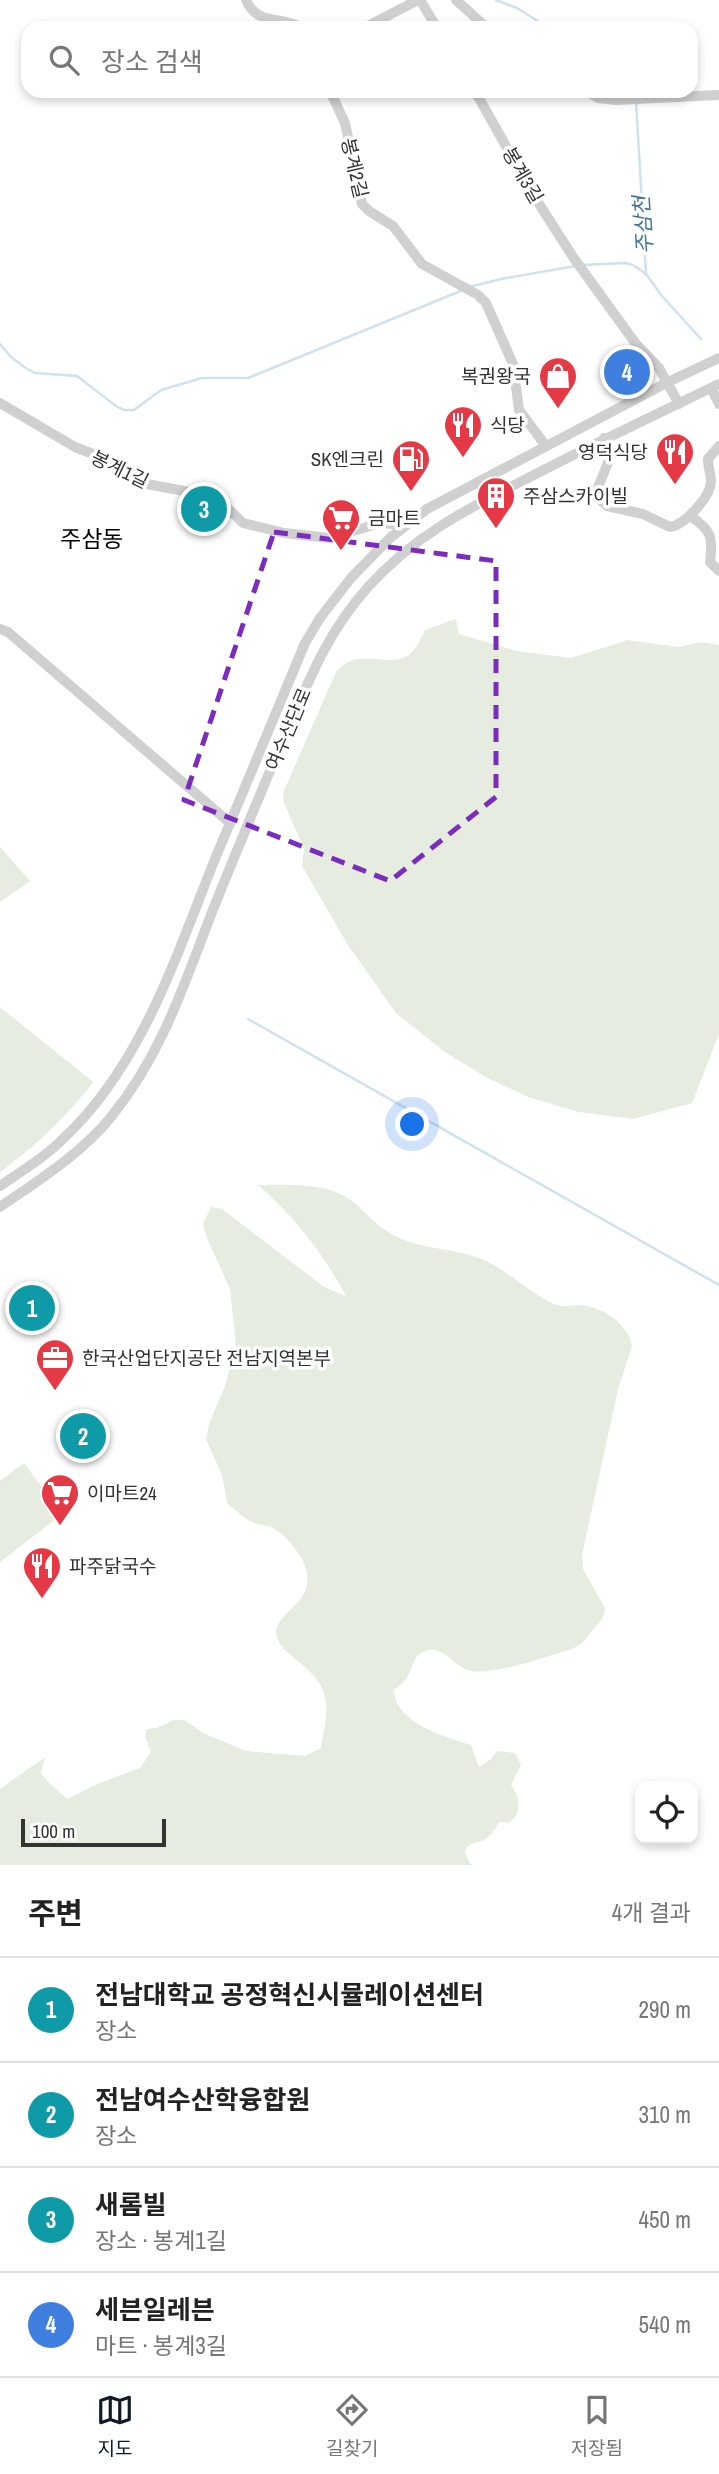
<!DOCTYPE html>
<html lang="ko">
<head>
<meta charset="utf-8">
<style>
  body { margin:0; font-family:"Archivo Narrow","Noto Sans KR",sans-serif; background:#f6f6f6; color:#222 }
  .controls { position:absolute; right:21px; bottom:21px; display:grid; overflow:hidden; border-radius:14px; box-shadow:0 4px 10px #0003 }
  .controls button { width:63px; height:63px; display:grid; place-items:center; padding:0; border:0; border-bottom:2px solid #e0e0e0; background:#fff; color:#222; font:35px sans-serif }
  .scale { position:absolute; left:21px; bottom:18px; width:145px; box-sizing:border-box; padding-left:7px; border:4px solid #333; border-top:0; font-size:19px; line-height:24px; white-space:nowrap; color:#333; -webkit-text-stroke:5px #fff; paint-order:stroke }
  .you { position:absolute; left:413px; top:1125px; width:24px; height:24px; margin:-18px; border:5px solid #fff; border-radius:50%; background:#1a73e8; box-shadow:0 0 0 10px #1a73e833 }
  .badge { display:grid; place-items:center; width:46px; height:46px; border-radius:50%; background:#111827; color:#fff; font-size:23px; font-weight:700 }
  .pin { position:absolute; translate:-50% -50%; border:4px solid #fff; box-shadow:0 2px 7px #0006 }
  .list { margin:0; padding:0; list-style:none }
  h2 { display:flex; justify-content:space-between; align-items:center; height:91px; margin:0; padding:0 28px; font-size:30px }
  h2 small { font-size:23px; font-weight:400; color:#767676 }
  .list li { display:grid; grid-template-columns:46px 1fr auto; gap:21px; align-items:center; box-sizing:border-box; height:105px; padding:0 28px; border-top:2px solid #e0e0e0 }
  .list b { display:block; font-size:26px; white-space:nowrap }
  .list p { margin:0; font-size:23px; white-space:nowrap; color:#767676 }
  .list em { font-size:23px; font-style:normal; color:#767676 }
  .icon { flex:none; width:38px; height:38px; fill:none; stroke:currentColor; stroke-width:2; stroke-linecap:round; stroke-linejoin:round }
  .map { position:relative; flex:none; width:719px; height:1865px; overflow:hidden }
  .search { position:absolute; background:#fff; box-shadow:0 4px 10px #0003; left:21px; right:21px; top:21px; height:77px; display:flex; align-items:center; gap:18px; box-sizing:border-box; padding:0 24px; border-radius:21px; color:#767676; font-size:26px }
  .sheet { height:511px; background:#fff }
  nav { display:flex; justify-content:space-around; align-items:center; box-sizing:border-box; height:98px; border-top:2px solid #e0e0e0; background:#fff; font-size:19px; color:#767676 }
  nav a { display:grid; justify-items:center; gap:4px }
  nav .on { color:#111827 }
  .map>svg:first-child { display:block }
  .green { fill:#e6ecdf }
  .lines { fill:none; stroke-linecap:round; stroke-linejoin:round }
  .stream { stroke:#cfe2ee; stroke-width:2.5 }
  .minor { stroke:#d0d0d0; stroke-width:10 }
  .marked { fill:none; stroke:#7b2cbf; stroke-width:5; stroke-dasharray:14 9; stroke-linejoin:round }
  .labels { text-anchor:middle; dominant-baseline:central; stroke-width:7; stroke-linejoin:round; paint-order:stroke }
  .street-label { font-size:19px; fill:#333; stroke:#fff }
  .poi-label { font-size:19px; fill:#333; stroke:#fff; text-anchor:start }
  .water-label { font-size:21px; font-style:italic; fill:#3f7597; stroke:#fff }
  .quarter-label { font-size:23px; fill:#000; stroke:#fff }
</style>
</head>
<body>
<div class="map">
<svg width="719" height="1865" viewBox="0 0 719 1865">
  <rect width="100%" height="100%" fill="#fff"/>
  <g class="green">
    <path d="M456 619 459 634 517 651 571 658 628 640 678 647 701 642 719 645V1034L692 1103 633 1119 579 1112 528 1097 484 1076 445 1052 396 1013 348 945 302 866 304 849 284 803 283 793 336 672C359 644 389 671 410 654 417 648 421 638 425 630Z"/>
    <path d="M0 847 30 881 0 902Z"/>
    <path d="M0 1007 93 1082C63 1120 39 1143 0 1172Z"/>
    <path d="M258 1185C283 1185 314 1183 338 1193 358 1201 370 1221 388 1232 415 1249 447 1247 476 1257 505 1267 526 1291 554 1304 563 1308 571 1305 580 1305 601 1306 629 1324 632 1346L618 1389 582 1555 583 1569 605 1608 603 1618 581 1644 572 1649C548 1656 495 1675 471 1671 453 1667 444 1643 423 1652 411 1658 413 1670 406 1679 403 1683 398 1687 394 1690 395 1723 445 1737 471 1745L479 1767 491 1759 497 1751 515 1753 521 1765 511 1785C520 1798 523 1812 509 1823L500 1822C495 1828 492 1836 484 1840 477 1843 473 1842 467 1847L465 1853 470 1864 474 1865H0V1789L45 1757 41 1773 48 1782 67 1799 97 1784 140 1768 151 1752 145 1736 147 1729 157 1728 173 1720H184L205 1734 246 1751 305 1756 321 1748C328 1708 334 1690 299 1662 292 1656 281 1648 277 1638 269 1613 316 1607 306 1569 302 1555 287 1536 273 1528 267 1525 258 1525 252 1522 243 1518 235 1509 227 1503L222 1475 206 1439 209 1424 225 1386 236 1346 230 1289 206 1236 203 1224 211 1207 222 1209 324 1287 346 1296C323 1253 295 1217 258 1185Z"/>
    <path d="M24 1463 62 1514 0 1562V1481Z"/>
  </g>
  <g class="lines">
    <g class="stream">
      <path d="M496 0 517 8 549 28"/>
      <path d="M636 101 646 274 662 296 701 339"/>
      <path d="M582 265 626 263 633 265 646 274"/>
      <path d="M469 287 501 279 575 266"/>
      <path d="M0 344 11 357 27 369 35 373 77 376 116 406 124 410H134L161 390 202 378H248L463 290"/>
      <path d="M248 1019 719 1285"/>
    </g>
    <g class="minor">
      <path d="M246 0C258 27 282 15 302 28"/>
      <path d="M420 0 437 28"/>
      <path d="M456 0 487 28"/>
      <path d="M364 28 418 0"/>
      <path d="M330 91 345 123 362 204 369 211 393 226 422 264 478 295 486 303 513 364 519 410 546 446"/>
      <path d="M475 91 534 196 573 257 636 344 659 368 679 404"/>
      <path d="M586 91 598 98 616 100 719 95"/>
      <path d="M711 388 719 404"/>
      <path d="M0 403 75 447 111 461 147 484 216 497 243 523 284 533 330 538 380 523 406 525"/>
      <path d="M604 438 609 460 597 490 598 498 607 506 643 514 670 527C684 525 710 498 711 482 711 475 708 467 708 459L719 446"/>
      <path d="M690 516C712 530 713 538 710 562L719 571"/>
      <path d="M0 629 8 632 230 823"/>
      <path d="M0 1186C22 1171 45 1157 64 1138 142 1065 176 956 215 859 245 787 275 715 305 643L320 618 351 578 390 538 427 509 668 382 719 358"/>
      <path d="M0 1207C39 1180 81 1154 111 1117 162 1054 184 985 212 912 234 857 257 802 280 747 306 688 324 636 368 587 415 535 467 509 528 478 591 445 655 415 719 384"/>
    </g>
  </g>
  <path class="marked" d="M274 532 496 561V797L390 881 184 800Z"/>
  <defs>
    <symbol id="shop-pin" viewBox="-11 -11 22 30"><path d="M0 17L-7.5 6A9.5 9.5 0 1 1 7.5 6Z" fill="#e63946" stroke="#fff"/><path d="M-5-2.5h2.3a2.7 3.5 0 0 1 5.4 0H5L5.5 6h-11ZM-1.5-2.5h3a1.5 2.3 0 0 0-3 0Z" fill="#fff"/></symbol>
    <symbol id="restaurant-pin" viewBox="-11 -11 22 30"><path d="M0 17L-7.5 6A9.5 9.5 0 1 1 7.5 6Z" fill="#e63946" stroke="#fff"/><path d="M-5-6h1v4h1v-4h1v4h1v-4h1v5L-1.5 .5V6h-2V.5L-5-1ZM5-6V6H3V1.5H1.5Q1.5-4 5-6Z" fill="#fff"/></symbol>
    <symbol id="fuel-pin" viewBox="-11 -11 22 30"><path d="M0 17L-7.5 6A9.5 9.5 0 1 1 7.5 6Z" fill="#e63946" stroke="#fff"/><path d="M-5.5-6h7V0h2V4h1.3V-2.5L3-4.5l.8-.8L6-3V5H2.5V1h-1V6h-7ZM-4.2-4.7v3.2H.2V-4.7Z" fill="#fff"/></symbol>
    <symbol id="building-pin" viewBox="-11 -11 22 30"><path d="M0 17L-7.5 6A9.5 9.5 0 1 1 7.5 6Z" fill="#e63946" stroke="#fff"/><path d="M-4-6H4V6H1V3H-1V6H-4ZM-2.5-4.3h1.7v1.8h-1.7ZM.8-4.3h1.7v1.8H.8ZM-2.5-1h1.7V.8h-1.7ZM.8-1h1.7V.8H.8Z" fill="#fff"/></symbol>
    <symbol id="supermarket-pin" viewBox="-11 -11 22 30"><path d="M0 17L-7.5 6A9.5 9.5 0 1 1 7.5 6Z" fill="#e63946" stroke="#fff"/><path d="M-6-5.5h2.5l.6 2H6L4.5 2H-2.5L-4.4-4H-6ZM-1.5 3.2a1.3 1.3 0 1 0 .1 0ZM3 3.2a1.3 1.3 0 1 0 .1 0Z" fill="#fff"/></symbol>
    <symbol id="office-pin" viewBox="-11 -11 22 30"><path d="M0 17L-7.5 6A9.5 9.5 0 1 1 7.5 6Z" fill="#e63946" stroke="#fff"/><path d="M-6-3h4V-5.5h4V-3h4V5H-6ZM-1-4.5V-3h2v-1.5ZM-6 0V1H6V0Z" fill="#fff"/></symbol>
  </defs>
  <g fill-rule="evenodd">
    <use href="#shop-pin" x="536" y="354" width="44" height="60"/>
    <use href="#restaurant-pin" x="441" y="403" width="44" height="60"/>
    <use href="#restaurant-pin" x="653" y="430" width="44" height="60"/>
    <use href="#fuel-pin" x="389" y="437" width="44" height="60"/>
    <use href="#building-pin" x="474" y="474" width="44" height="60"/>
    <use href="#supermarket-pin" x="319" y="496" width="44" height="60"/>
    <use href="#office-pin" x="33" y="1336" width="44" height="60"/>
    <use href="#supermarket-pin" x="38" y="1471" width="44" height="60"/>
    <use href="#restaurant-pin" x="20" y="1544" width="44" height="60"/>
  </g>
  <g class="labels">
    <g class="street-label">
      <text transform="translate(355 168) rotate(77)">봉계2길</text>
      <text transform="translate(523 175) rotate(60)">봉계3길</text>
      <text transform="translate(120 469) rotate(26)">봉계1길</text>
      <text transform="translate(288 729) rotate(-67)">여수산단로</text>
    </g>
    <g class="poi-label">
      <text x="531" y="376" text-anchor="end">복권왕국</text>
      <text x="490" y="425">식당</text>
      <text x="648" y="452" text-anchor="end">영덕식당</text>
      <text x="384" y="459" text-anchor="end">SK엔크린</text>
      <text x="523" y="496">주삼스카이빌</text>
      <text x="368" y="518">금마트</text>
      <text x="82" y="1358">한국산업단지공단 전남지역본부</text>
      <text x="87" y="1493">이마트24</text>
      <text x="69" y="1566">파주닭국수</text>
    </g>
    <g class="water-label">
      <text transform="translate(643 225) rotate(-94)">주삼천</text>
    </g>
    <g class="quarter-label">
      <text x="92" y="538">주삼동</text>
    </g>
  </g>
</svg>
<div class="controls">
<button><svg class="icon" aria-label="locate" viewBox="0 0 24 24"><circle cx="12" cy="12" r="6"/><path d="M12 2v4M12 18v4M2 12h4M18 12h4"/></svg></button>
</div>
<div class="scale">100 m</div>
<div class="you"></div>
<div class="pin badge" style="left:32px;top:1308px;background:#0f9aa8">1</div>
<div class="pin badge" style="left:83px;top:1436px;background:#0f9aa8">2</div>
<div class="pin badge" style="left:204px;top:509px;background:#0f9aa8">3</div>
<div class="pin badge" style="left:627px;top:372px;background:#3f7fe0">4</div>
<div class="search"><svg class="icon" aria-label="search" viewBox="0 0 24 24"><circle cx="10" cy="10" r="6"/><path d="M15 15l6 6"/></svg>장소 검색</div>
</div>
<section class="sheet">
<h2>주변<small>4개 결과</small></h2>
<ul class="list">
<li><span class="badge" style="background:#0f9aa8">1</span><div><b>전남대학교 공정혁신시뮬레이션센터</b><p>장소</p></div><em>290 m</em></li>
<li><span class="badge" style="background:#0f9aa8">2</span><div><b>전남여수산학융합원</b><p>장소</p></div><em>310 m</em></li>
<li><span class="badge" style="background:#0f9aa8">3</span><div><b>새롬빌</b><p>장소 · 봉계1길</p></div><em>450 m</em></li>
<li><span class="badge" style="background:#3f7fe0">4</span><div><b>세븐일레븐</b><p>마트 · 봉계3길</p></div><em>540 m</em></li>
</ul>
</section>
<nav>
<a class="on"><svg class="icon" aria-label="map" viewBox="0 0 24 24"><path d="M3 6l6-2 6 2 6-2v14l-6 2-6-2-6 2zM9 4v14M15 6v14"/></svg>지도</a>
<a><svg class="icon" aria-label="directions" viewBox="0 0 24 24"><path d="M12 3l9 9-9 9-9-9zM9 14v-3h6M13 9l2 2-2 2"/></svg>길찾기</a>
<a><svg class="icon" aria-label="saved" viewBox="0 0 24 24"><path d="M7 4h10v16l-5-4-5 4z"/></svg>저장됨</a>
</nav>
</body>
</html>
